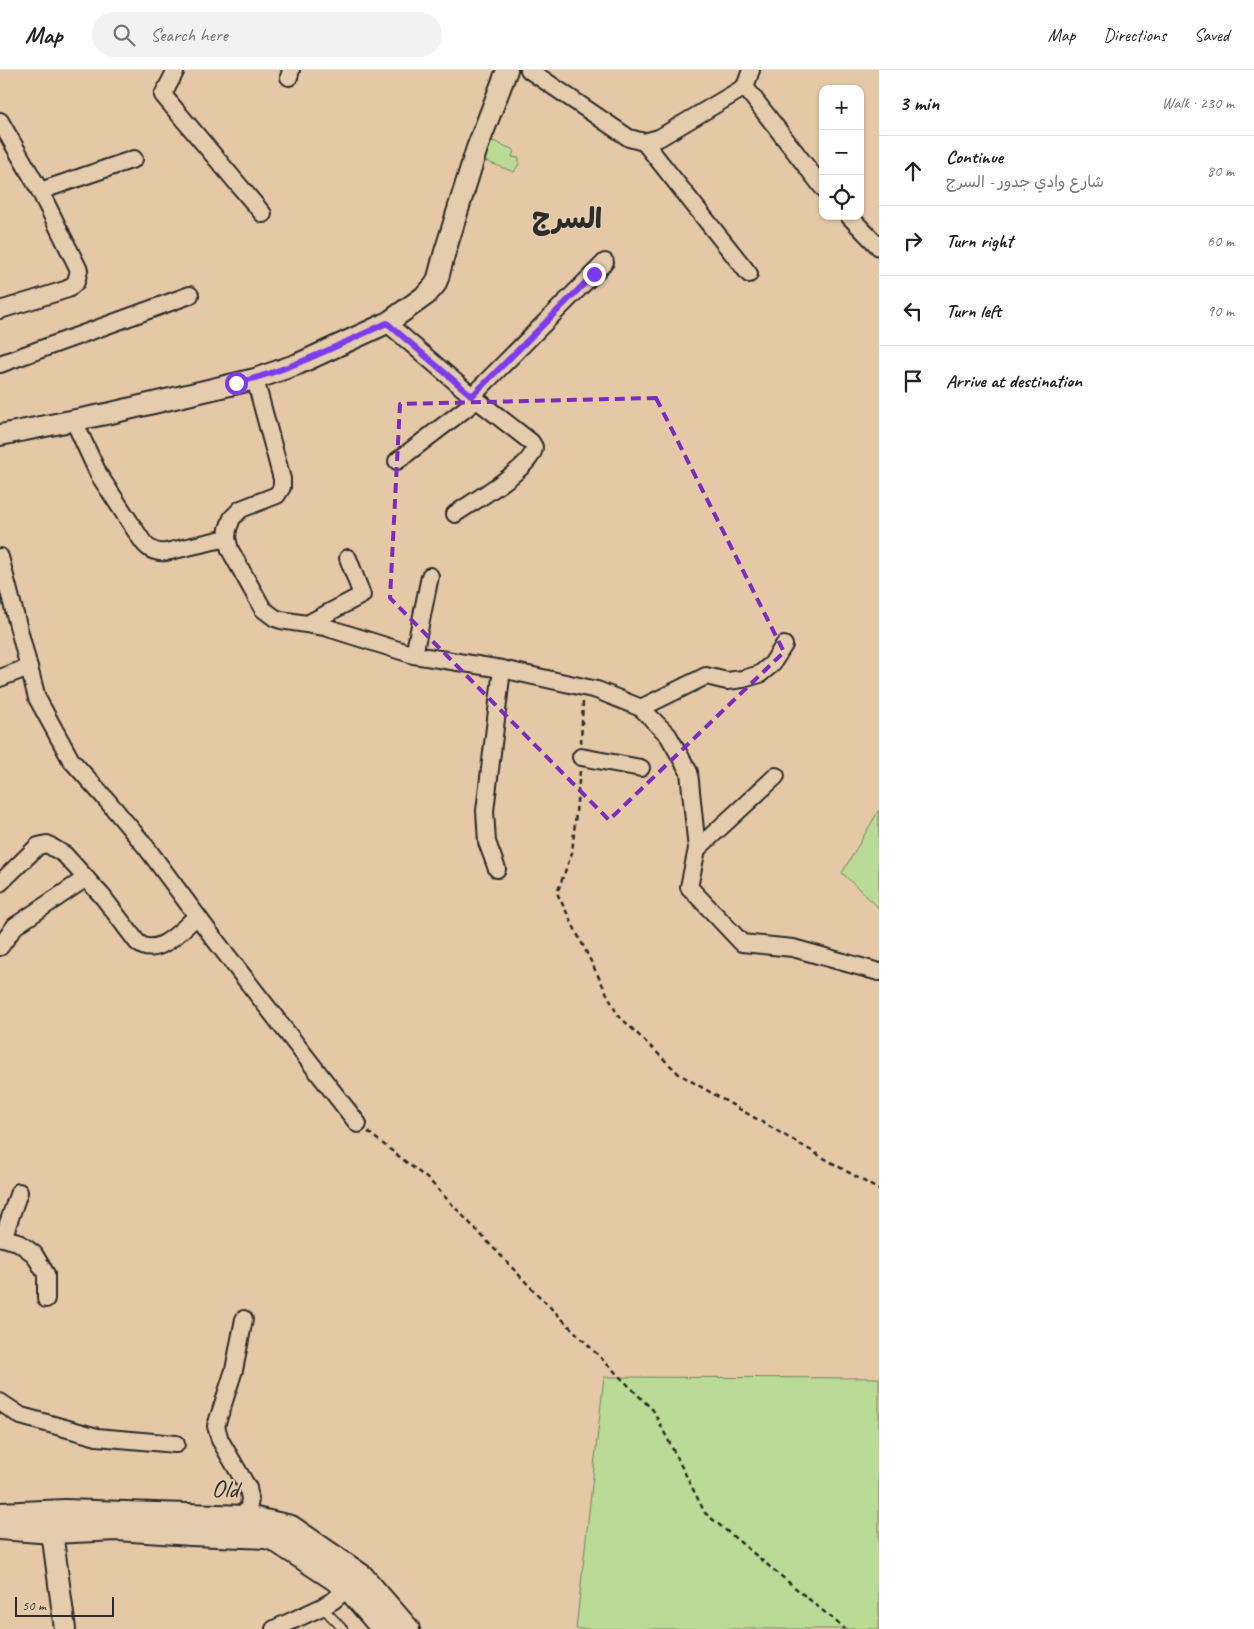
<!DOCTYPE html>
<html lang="en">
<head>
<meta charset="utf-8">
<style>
  body { margin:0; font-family:Caveat,"Playpen Sans Arabic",sans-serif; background:#f2f2f2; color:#222 }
  .controls { position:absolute; right:15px; top:15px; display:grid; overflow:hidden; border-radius:10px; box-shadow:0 1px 4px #0004 }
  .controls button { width:45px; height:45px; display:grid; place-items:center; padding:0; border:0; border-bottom:1px solid #e0e0e0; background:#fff; color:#222; font:25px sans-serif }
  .scale { position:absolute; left:15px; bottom:12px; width:99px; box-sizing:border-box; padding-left:5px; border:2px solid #2b2b2b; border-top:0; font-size:14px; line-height:18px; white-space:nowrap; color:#2b2b2b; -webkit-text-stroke:4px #e4ccad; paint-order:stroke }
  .stop { position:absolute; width:15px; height:15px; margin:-11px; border:4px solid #7c3aed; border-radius:50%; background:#fff }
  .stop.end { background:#7c3aed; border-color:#fff; box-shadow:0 1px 5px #0008 }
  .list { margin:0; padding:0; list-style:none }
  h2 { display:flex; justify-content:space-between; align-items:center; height:65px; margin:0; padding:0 20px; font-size:21px }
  h2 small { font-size:16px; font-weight:400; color:#767676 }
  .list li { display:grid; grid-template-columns:32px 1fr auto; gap:15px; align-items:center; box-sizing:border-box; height:70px; padding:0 20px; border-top:1px solid #e0e0e0 }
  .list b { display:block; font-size:19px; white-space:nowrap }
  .list p { margin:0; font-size:16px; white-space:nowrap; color:#767676 }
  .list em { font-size:16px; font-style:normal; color:#767676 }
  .icon { flex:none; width:28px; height:28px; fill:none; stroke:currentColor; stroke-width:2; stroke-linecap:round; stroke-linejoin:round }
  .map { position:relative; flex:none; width:879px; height:1559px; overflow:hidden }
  header { display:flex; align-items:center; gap:30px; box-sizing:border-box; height:70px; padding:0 25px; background:#fff; border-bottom:1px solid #e0e0e0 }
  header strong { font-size:24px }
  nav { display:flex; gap:28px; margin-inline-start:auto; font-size:18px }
  .search { width:350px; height:45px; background:#f2f2f2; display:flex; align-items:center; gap:12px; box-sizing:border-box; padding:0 18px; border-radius:28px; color:#767676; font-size:19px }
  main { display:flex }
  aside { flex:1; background:#fff }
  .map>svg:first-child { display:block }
  .green { fill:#b9db95; stroke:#728360 }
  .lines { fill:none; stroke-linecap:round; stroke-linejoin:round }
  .service-casing { stroke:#2b2b2b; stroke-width:11 }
  .minor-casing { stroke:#2b2b2b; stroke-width:20 }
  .tertiary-casing { stroke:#2b2b2b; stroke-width:24 }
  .secondary-casing { stroke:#2b2b2b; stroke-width:26 }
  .path { stroke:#2b2b2b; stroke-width:2.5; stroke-dasharray:5 4; stroke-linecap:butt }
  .service { stroke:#e4ccad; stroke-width:8 }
  .minor { stroke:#e4ccad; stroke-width:16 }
  .tertiary { stroke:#e4ccad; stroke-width:20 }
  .secondary { stroke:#e4ccad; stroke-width:22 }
  .route { stroke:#7c3aed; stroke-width:6 }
  .marked { fill:none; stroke:#7b2cbf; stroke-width:4; stroke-dasharray:10 6; stroke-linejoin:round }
  .labels { text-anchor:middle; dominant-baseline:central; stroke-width:4; stroke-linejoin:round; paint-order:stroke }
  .street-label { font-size:25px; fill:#2b2b2b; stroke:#e4ccad }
  .quarter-label { font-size:28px; font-weight:bold; fill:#2b2b2b; stroke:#e4ccad }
</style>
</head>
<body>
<header>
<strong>Map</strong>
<div class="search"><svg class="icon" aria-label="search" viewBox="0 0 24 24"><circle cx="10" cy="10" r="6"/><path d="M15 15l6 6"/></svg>Search here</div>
<nav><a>Map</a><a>Directions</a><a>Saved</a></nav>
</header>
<main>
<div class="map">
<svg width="879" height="1559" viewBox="0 0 879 1559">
  <rect width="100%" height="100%" fill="#e5c9a7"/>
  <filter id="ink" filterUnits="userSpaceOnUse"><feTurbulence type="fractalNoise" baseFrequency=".02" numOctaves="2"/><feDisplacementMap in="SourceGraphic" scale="10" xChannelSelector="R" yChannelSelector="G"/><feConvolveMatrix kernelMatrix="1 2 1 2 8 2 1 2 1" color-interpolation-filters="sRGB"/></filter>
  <g filter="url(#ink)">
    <g class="green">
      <path d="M486 68 514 80 512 87 519 88V94L514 102 477 88Z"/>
      <path d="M879 740V838L842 803Z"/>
      <path d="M604 1307 879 1308V1559H576Z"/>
    </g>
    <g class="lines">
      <defs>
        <path id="service" d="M322 1537 343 1559"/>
        <g id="minor">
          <path d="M176 0 163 25 263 144"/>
          <path d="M529 0 629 68 644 72 659 68 745 17"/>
          <path d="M751 0 745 17 823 118"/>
          <path d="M289 7 291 0"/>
          <path d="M0 51 40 121 79 200 76 212 68 219 0 240"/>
          <path d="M644 72 749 204"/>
          <path d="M40 121 134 89"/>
          <path d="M849 146 879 177"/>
          <path d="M387 253 472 326 531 372 534 377C534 397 472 432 455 444"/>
          <path d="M0 294 190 225"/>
          <path d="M255 309 282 409V417L277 425 241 439 232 448 228 459 227 468 230 480 263 539 275 548 281 550 325 557 414 585 502 599 597 620 641 638 668 665 689 702 697 779 689 817 742 873 793 878 879 902"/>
          <path d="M472 326 605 192"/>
          <path d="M74 351 99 405 143 472C149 480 156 483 166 482L227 468"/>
          <path d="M397 391 477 330"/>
          <path d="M0 487 37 628 71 690 105 728 146 777 212 866 358 1054"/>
          <path d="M307 554 362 525 348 488"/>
          <path d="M414 585 430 506"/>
          <path d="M0 608 29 597"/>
          <path d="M641 638 706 606 727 611 743 609 760 604 772 594 784 575"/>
          <path d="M581 687 641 698"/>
          <path d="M697 779 776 706"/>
          <path d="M497 799 487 772 485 741 502 599"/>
          <path d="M0 813 38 776 47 774 65 785 103 827 137 872C157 890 182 859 197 846"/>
          <path d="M0 877 15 856 86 808"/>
          <path d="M0 1167 18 1172 34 1184 46 1204V1229"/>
          <path d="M3 1168 19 1122"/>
          <path d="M244 1249 234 1300 216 1356 220 1370 248 1418 250 1429 247 1447"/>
          <path d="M0 1332 21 1346 97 1367 176 1374"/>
          <path d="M274 1559 322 1537 334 1530 356 1511"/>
        </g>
        <g id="tertiary">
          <path d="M0 365 111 343 255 309 298 294 387 253 426 225 435 215 438 208 444 185 477 78 507 0"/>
          <path d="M50 1447 65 1559"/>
        </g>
        <g id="secondary">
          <path d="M0 1444 65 1441 247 1447 291 1457 362 1506 408 1559"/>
          <path d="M0 1458 52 1462 117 1459 191 1464 266 1467 275 1470 348 1518 383 1559"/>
        </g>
      </defs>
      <use href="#service" class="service-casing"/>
      <use href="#minor" class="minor-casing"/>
      <use href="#tertiary" class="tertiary-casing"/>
      <use href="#secondary" class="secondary-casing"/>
      <g class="path">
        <path d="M581 673 583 631"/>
        <path d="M580 701 572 783 557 823 617 944 679 1004 879 1120"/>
        <path d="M368 1062 429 1110 538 1225 653 1340 705 1443 845 1559"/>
      </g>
      <use href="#service" class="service"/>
      <use href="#minor" class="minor"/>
      <use href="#tertiary" class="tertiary"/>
      <use href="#secondary" class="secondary"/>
    </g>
  </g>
  <g class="lines" filter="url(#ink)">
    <path class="route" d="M236 313C289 301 338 275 387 253L472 326 594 204"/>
  </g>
  <path class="marked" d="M656 328 784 582 609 750 390 528 400 334Z"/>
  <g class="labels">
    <g class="street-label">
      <text transform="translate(225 1419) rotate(3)">Old</text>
    </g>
    <g class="quarter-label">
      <text x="567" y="148">السرج</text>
    </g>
  </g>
</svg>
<div class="controls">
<button>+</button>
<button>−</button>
<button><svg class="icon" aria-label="locate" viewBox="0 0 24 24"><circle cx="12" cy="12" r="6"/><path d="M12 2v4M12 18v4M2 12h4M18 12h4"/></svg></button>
</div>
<div class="scale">50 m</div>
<div class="stop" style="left:236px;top:313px"></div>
<div class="stop end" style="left:594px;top:204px"></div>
</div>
<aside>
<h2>3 min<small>Walk · 230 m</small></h2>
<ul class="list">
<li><svg class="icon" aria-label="ahead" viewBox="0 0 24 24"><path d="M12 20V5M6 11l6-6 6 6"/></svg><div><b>Continue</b><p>شارع وادي جدور - السرج</p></div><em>80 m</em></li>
<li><svg class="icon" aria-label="right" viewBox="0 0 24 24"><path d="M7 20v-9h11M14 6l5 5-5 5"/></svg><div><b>Turn right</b></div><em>60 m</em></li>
<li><svg class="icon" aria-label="left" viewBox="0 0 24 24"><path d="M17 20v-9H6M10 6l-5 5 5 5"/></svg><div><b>Turn left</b></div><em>90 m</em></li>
<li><svg class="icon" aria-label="arrive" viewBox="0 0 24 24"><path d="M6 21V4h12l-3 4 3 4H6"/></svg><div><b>Arrive at destination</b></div></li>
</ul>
</aside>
</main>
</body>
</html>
